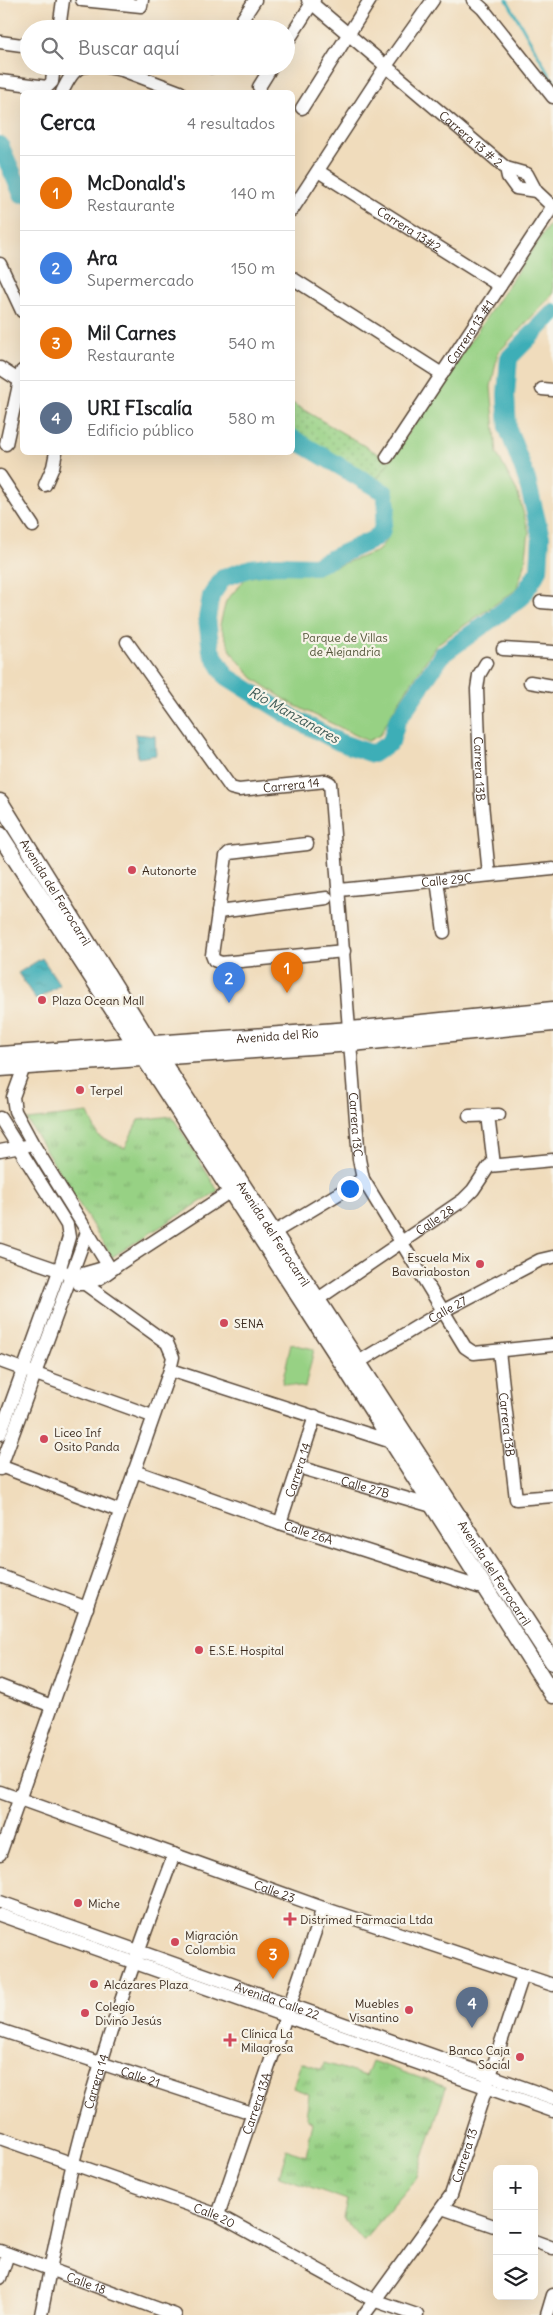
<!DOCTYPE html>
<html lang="es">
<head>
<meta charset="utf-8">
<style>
  body { margin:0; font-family:Delius,sans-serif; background:#f6f6f6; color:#202124 }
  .controls { position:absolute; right:15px; bottom:15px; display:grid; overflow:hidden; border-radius:8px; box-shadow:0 5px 20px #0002 }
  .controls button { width:45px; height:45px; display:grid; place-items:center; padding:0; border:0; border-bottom:1px solid #e0e0e0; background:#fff; color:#202124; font:25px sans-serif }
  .you { position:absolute; left:349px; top:1188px; width:18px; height:18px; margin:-12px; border:4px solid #fff; border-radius:50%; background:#1a73e8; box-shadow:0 0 0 8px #1a73e833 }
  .badge { display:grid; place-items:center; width:32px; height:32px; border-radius:50%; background:#0f766e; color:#fff; font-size:16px; font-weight:700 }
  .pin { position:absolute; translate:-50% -41px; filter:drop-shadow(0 1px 2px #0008) }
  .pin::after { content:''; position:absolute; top:26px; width:18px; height:15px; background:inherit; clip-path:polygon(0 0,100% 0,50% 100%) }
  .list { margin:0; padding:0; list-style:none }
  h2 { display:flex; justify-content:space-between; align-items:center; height:65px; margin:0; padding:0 20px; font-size:21px }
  h2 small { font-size:16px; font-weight:400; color:#757577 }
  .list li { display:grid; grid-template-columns:32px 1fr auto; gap:15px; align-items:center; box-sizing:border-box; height:75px; padding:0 20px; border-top:1px solid #e0e0e0 }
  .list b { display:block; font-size:19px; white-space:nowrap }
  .list p { margin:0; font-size:16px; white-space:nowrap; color:#757577 }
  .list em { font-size:16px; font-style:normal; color:#757577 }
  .icon { flex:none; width:28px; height:28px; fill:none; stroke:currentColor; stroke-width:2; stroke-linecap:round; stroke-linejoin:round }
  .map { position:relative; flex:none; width:553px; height:2315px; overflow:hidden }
  .search { position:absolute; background:#fff; box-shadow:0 5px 20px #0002; left:20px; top:20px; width:275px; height:55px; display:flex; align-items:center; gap:12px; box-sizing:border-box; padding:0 18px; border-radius:28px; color:#757577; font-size:19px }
  .panel { position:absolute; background:#fff; box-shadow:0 5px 20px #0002; left:20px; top:90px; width:275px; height:365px; border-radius:8px }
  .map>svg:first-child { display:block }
  .grass { fill:url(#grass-tufts); stroke:#697e51 }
  .park { fill:#97d184; stroke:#697e51 }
  .garden { fill:url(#garden-dots); stroke:#697e51 }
  .water { fill:url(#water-ripples); stroke:#3c6c6a }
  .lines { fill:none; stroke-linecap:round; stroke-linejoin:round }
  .stream { stroke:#3daeb7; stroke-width:3 }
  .river { stroke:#3daeb7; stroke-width:18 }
  .minor-casing { stroke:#564536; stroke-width:15 }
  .major-casing { stroke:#564536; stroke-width:19 }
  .minor { stroke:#fff; stroke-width:12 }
  .major { stroke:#fff; stroke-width:16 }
  .poi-dot { fill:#d1495b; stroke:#f7f3e8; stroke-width:2 }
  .labels { text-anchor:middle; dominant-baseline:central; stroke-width:4.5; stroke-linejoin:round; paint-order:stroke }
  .street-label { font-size:12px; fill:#3b2a1e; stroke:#f7f3e8 }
  .park-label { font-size:12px; fill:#525438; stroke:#f7f3e8 }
  .poi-label { font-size:12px; fill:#3b2a1e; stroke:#f7f3e8; text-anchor:start }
  .water-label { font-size:14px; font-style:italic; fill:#3c5854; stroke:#f7f3e8 }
</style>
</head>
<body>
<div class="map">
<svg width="553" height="2315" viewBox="0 0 553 2315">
  <defs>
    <pattern id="grass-tufts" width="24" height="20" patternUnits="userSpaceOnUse" patternTransform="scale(1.25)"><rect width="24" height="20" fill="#97d184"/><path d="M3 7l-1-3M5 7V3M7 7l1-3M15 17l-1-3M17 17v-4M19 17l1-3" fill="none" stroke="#7caa6b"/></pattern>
    <pattern id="garden-dots" width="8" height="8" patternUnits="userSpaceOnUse" patternTransform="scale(1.25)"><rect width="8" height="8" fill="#97d184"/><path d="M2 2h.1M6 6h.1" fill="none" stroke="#7caa6b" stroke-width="1.8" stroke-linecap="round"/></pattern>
    <pattern id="water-ripples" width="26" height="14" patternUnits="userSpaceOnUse" patternTransform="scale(1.25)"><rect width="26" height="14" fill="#3daeb7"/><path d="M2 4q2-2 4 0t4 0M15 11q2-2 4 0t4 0" fill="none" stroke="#348e94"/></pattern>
  </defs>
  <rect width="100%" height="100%" fill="#f7f3e8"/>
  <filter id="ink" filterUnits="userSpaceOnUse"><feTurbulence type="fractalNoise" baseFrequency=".02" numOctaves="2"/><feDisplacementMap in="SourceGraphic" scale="10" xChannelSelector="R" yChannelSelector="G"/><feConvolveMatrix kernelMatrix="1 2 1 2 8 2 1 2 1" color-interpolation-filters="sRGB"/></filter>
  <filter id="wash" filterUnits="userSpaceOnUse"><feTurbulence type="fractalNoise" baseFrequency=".0096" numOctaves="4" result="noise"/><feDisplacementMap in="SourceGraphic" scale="20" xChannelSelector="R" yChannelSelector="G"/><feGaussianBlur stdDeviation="1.12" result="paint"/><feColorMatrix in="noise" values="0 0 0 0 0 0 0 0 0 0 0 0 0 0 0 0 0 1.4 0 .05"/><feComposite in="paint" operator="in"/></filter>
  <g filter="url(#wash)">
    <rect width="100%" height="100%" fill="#f0dcbc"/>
    <g class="grass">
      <path d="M88 1113 98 1136 125 1148 138 1120 172 1116 218 1191 112 1257 27 1120Z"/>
      <path d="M372 2061 446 2087 416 2179 363 2241 343 2218 347 2200 279 2176 287 2150 306 2156 313 2122 306 2118 309 2094 293 2088 301 2062 322 2069 324 2063 366 2076Z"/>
    </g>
    <g class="park">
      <path d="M553 219V294L498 353 491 387 497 454 517 491 529 532 525 564 516 590 437 644 394 709 380 735 368 741 292 704 253 678 232 653 220 625 226 601 246 578 272 573H317L378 551 387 539 391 491 375 482Z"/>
      <path d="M291 1344 314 1349 305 1388 282 1383Z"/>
    </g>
    <path class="garden" d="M292 403 390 461 375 482 293 434Z"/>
    <g class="water">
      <path d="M135 734 155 736 156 755 138 758Z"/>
      <path d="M42 958 60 985 36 1000 18 973Z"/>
    </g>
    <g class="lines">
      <path class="stream" d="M507 0 553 81"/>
      <g class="river">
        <path d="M0 145 22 194"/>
        <path d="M292 438 385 493 387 507 381 533 372 540 315 566 276 565 251 568 223 578 211 596 207 618 211 651 226 676 293 718 339 742 373 754 391 742 397 721 443 654 521 598 539 570 541 537 527 480 508 429 506 395 509 358 553 313"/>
      </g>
    </g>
  </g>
  <g filter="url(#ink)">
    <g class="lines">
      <defs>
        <g id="minor">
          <path d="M82 0 141 6 142 0"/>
          <path id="s1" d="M308 0 499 162 506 168 527 174 536 191 553 207"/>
          <path d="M473 0 483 9 553 97"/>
          <path d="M59 29 63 0"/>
          <path d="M236 29 255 0"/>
          <path d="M0 42 29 46"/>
          <path d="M286 44 314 0"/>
          <path d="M101 66 122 70 180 92"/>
          <path d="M211 67V66"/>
          <path d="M0 81 47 87 52 82 54 66"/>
          <path d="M259 87 272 66"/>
          <path d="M62 92C68 81 73 67 87 66"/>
          <path d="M302 108 370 0"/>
          <path d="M506 168 508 177 516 188 536 191"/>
          <path id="s2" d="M318 171 500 286"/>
          <path d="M292 210 386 66 433 0"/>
          <path d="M0 264 22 311"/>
          <path d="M292 278 442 374"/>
          <path d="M0 368 20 381"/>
          <path d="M542 389 553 390"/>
          <path d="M6 444 22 371"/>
          <path id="s3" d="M387 457 553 206"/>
          <path d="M0 476 33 526"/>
          <path d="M45 485 53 467 56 452"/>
          <path d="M541 602 553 603"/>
          <path id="s4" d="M127 642 231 788 239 790 326 781 330 783 359 1159 363 1179 465 1347 474 1353 553 1345"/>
          <path d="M503 649 553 652"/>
          <path id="s5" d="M486 663 479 675 477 689 481 793 489 875"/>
          <path d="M530 682 553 686"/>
          <path d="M307 844 229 853 226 856 212 955 214 960 221 963 344 951"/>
          <path d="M437 880 444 932"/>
          <path id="s6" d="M339 890 553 869"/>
          <path d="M218 912 327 898"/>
          <path d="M24 1067 13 1097 15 1111 33 1144 111 1270"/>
          <path d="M488 1115 494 1165"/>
          <path d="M469 1116 499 1115"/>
          <path d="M0 1118 67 1225 69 1237 59 1271 0 1434"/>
          <path d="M0 1151 26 1146"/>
          <path d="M273 1233 363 1179"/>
          <path d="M0 1250 70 1274 79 1275 107 1267"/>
          <path d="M79 1284C94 1285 107 1273 119 1264L237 1187"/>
          <path id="s7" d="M318 1299 463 1200 473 1190 489 1166 553 1160"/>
          <path id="s8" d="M499 1351 516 1499 553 1496"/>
          <path d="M0 1361 152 1416"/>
          <path id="s9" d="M352 1366 443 1311 540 1260 553 1257"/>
          <path d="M170 1370 392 1442"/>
          <path d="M0 1466 120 1511"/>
          <path id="s10" d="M298 1467 432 1506"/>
          <path d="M0 1469 87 1232"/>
          <path id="s11" d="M134 1471 280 1523 485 1589"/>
          <path id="s12" d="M280 1523 315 1416"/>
          <path d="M0 1576 87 1608"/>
          <path d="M0 1686 52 1706"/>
          <path id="s13" d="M0 1792 323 1908 553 1985"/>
          <path d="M0 1854 170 1370 173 1357 167 1343 85 1284"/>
          <path id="s14" d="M0 1902 553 2098"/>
          <path d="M0 1915 553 2111"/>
          <path id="s15" d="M0 2030 252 2113"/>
          <path id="s16" d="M0 2138 218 2215 373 2300 417 2315"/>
          <path d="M442 2208 497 2227"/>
          <path id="s17" d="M218 2215 323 1908"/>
          <path d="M534 2241 553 2248"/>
          <path id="s18" d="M0 2251 175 2315"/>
          <path d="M0 2278 8 2254"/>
          <path id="s19" d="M41 2315C51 2264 61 2213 73 2163 99 2058 136 1955 174 1854"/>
          <path id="s20" d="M364 2315 451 2195 523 1975"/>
          <path d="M547 2315 553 2295"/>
        </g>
        <g id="major">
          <path id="s21" d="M0 802 151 1045 553 1662"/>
          <path d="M0 835 347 1370 553 1695"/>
          <path id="s22" d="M0 1055 351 1030 553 1010"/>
          <path d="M0 1068 352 1043 553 1023"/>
        </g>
      </defs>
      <use href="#minor" class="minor-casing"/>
      <use href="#major" class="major-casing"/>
      <use href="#minor" class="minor"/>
      <use href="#major" class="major"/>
    </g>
  </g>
  <g class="poi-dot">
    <circle cx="132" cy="870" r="5"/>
    <circle cx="42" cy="1000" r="5"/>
    <circle cx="80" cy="1090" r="5"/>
    <circle cx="480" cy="1264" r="5"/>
    <circle cx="224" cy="1323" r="5"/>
    <circle cx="44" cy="1439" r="5"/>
    <circle cx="199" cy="1650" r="5"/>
    <circle cx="78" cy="1903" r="5"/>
    <path d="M287.5 1911.5h5v5h5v5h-5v5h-5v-5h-5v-5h5z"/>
    <circle cx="175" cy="1942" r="5"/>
    <circle cx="94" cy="1984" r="5"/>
    <circle cx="409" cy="2010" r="5"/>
    <circle cx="85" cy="2013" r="5"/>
    <path d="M227.5 2032.5h5v5h5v5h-5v5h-5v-5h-5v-5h5z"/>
    <circle cx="520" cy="2057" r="5"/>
  </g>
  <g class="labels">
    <g class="street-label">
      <text stroke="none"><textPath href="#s1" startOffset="214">Carrera 13 # 2</textPath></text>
      <text stroke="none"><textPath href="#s2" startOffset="108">Carrera 13#2</textPath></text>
      <text stroke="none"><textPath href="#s3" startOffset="150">Carrera 13 #1</textPath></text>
      <text stroke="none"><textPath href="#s5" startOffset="108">Carrera 13B</textPath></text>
      <text stroke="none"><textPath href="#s4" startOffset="240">Carrera 14</textPath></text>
      <text stroke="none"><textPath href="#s6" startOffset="108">Calle 29C</textPath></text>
      <text stroke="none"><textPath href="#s21" startOffset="106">Avenida del Ferrocarril</textPath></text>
      <text stroke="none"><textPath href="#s22" startOffset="278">Avenida del Río</textPath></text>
      <text stroke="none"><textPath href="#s4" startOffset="622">Carrera 13C</textPath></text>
      <text stroke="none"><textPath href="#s7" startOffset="141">Calle 28</textPath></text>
      <text stroke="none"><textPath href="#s21" startOffset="511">Avenida del Ferrocarril</textPath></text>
      <text stroke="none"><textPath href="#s9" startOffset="111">Calle 27</textPath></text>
      <text stroke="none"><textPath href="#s8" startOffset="74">Carrera 13B</textPath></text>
      <text stroke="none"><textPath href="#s12" startOffset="56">Carrera 14</textPath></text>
      <text stroke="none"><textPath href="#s10" startOffset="70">Calle 27B</textPath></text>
      <text stroke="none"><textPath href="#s11" startOffset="185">Calle 26A</textPath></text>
      <text stroke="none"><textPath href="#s21" startOffset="916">Avenida del Ferrocarril</textPath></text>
      <text stroke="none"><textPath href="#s13" startOffset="292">Calle 23</textPath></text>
      <text stroke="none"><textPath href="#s14" startOffset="294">Avenida Calle 22</textPath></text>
      <text stroke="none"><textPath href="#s15" startOffset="148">Calle 21</textPath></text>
      <text stroke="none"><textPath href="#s19" startOffset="240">Carrera 14</textPath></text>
      <text stroke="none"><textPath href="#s17" startOffset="118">Carrera 13A</textPath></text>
      <text stroke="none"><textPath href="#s20" startOffset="190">Carrera 13</textPath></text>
      <text stroke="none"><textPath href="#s16" startOffset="228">Calle 20</textPath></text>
      <text stroke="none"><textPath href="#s18" startOffset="92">Calle 18</textPath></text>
    </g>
    <g class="park-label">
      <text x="345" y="637">Parque de Villas<tspan x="345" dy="14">de Alejandría</tspan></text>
    </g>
    <g class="poi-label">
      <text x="142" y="870">Autonorte</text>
      <text x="52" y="1000">Plaza Ocean Mall</text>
      <text x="90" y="1090">Terpel</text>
      <text x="470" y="1257" text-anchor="end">Escuela Mix<tspan x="470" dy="14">Bavariaboston</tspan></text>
      <text x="234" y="1323">SENA</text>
      <text x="54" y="1432">Liceo Inf<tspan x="54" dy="14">Osito Panda</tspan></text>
      <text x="209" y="1650">E.S.E. Hospital</text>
      <text x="88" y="1903">Miche</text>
      <text x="300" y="1919">Distrimed Farmacia Ltda</text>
      <text x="185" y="1935">Migración<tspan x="185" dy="14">Colombia</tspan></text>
      <text x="104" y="1984">Alcázares Plaza</text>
      <text x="399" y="2003" text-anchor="end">Muebles<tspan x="399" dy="14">Visantino</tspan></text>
      <text x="95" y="2006">Colegio<tspan x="95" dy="14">Divino Jesús</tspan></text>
      <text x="241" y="2033">Clínica La<tspan x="241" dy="14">Milagrosa</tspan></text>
      <text x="510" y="2050" text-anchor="end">Banco Caja<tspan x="510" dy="14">Social</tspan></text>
    </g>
    <g class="water-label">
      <text transform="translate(294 715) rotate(29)">Río Manzanares</text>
    </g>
  </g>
</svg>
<div class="controls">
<button>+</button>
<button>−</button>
<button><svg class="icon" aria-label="layers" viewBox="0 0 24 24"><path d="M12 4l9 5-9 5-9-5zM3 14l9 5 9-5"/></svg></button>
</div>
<div class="you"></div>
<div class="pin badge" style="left:287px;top:993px;background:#e8710a">1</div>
<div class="pin badge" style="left:229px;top:1003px;background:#3f7fe0">2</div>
<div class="pin badge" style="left:273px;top:1979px;background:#e8710a">3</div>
<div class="pin badge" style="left:472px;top:2028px;background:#5c6f8a">4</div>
<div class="search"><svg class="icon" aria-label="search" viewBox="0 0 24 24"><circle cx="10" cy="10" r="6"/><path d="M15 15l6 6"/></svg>Buscar aquí</div>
<section class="panel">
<h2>Cerca<small>4 resultados</small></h2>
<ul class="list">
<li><span class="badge" style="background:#e8710a">1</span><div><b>McDonald's</b><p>Restaurante</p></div><em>140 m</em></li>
<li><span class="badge" style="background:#3f7fe0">2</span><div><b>Ara</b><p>Supermercado</p></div><em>150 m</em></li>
<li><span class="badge" style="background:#e8710a">3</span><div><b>Mil Carnes</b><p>Restaurante</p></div><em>540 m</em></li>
<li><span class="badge" style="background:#5c6f8a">4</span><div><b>URI FIscalía</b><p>Edificio público</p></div><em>580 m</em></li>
</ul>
</section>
</div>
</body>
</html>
